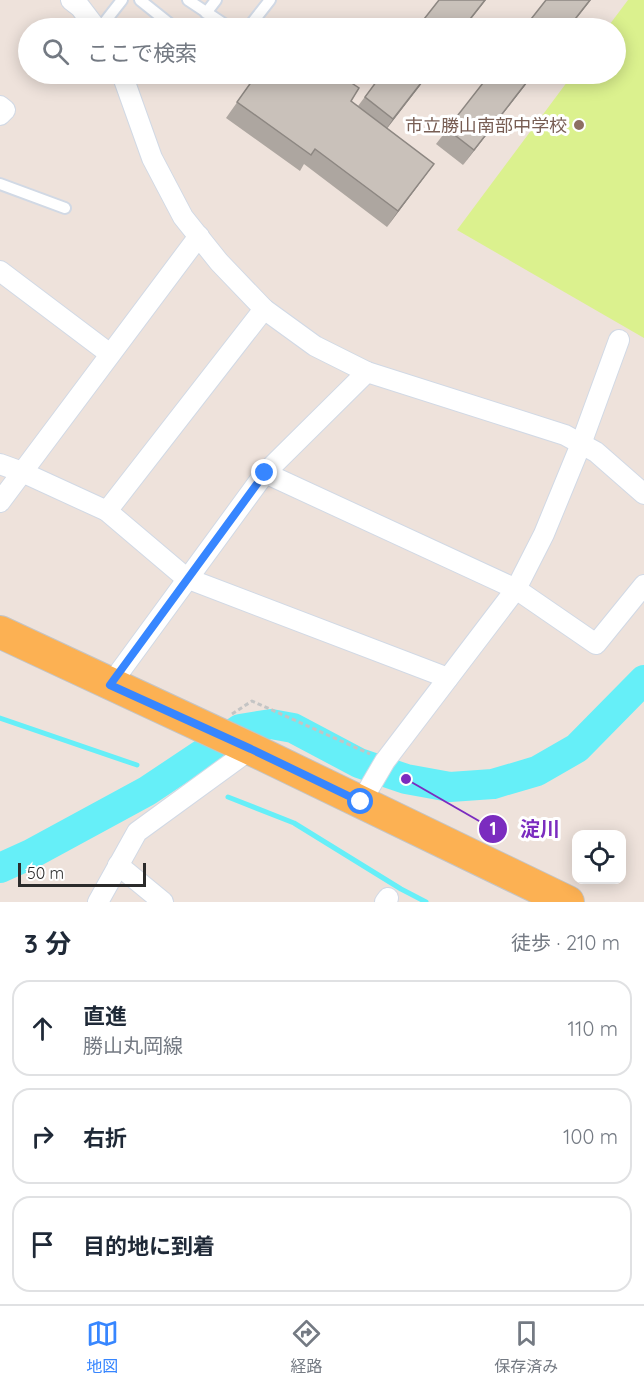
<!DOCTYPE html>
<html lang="ja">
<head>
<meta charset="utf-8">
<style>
  body { margin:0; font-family:Quicksand,"Noto Sans JP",sans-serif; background:#f2f2f3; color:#1f2937 }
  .controls { position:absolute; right:18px; bottom:18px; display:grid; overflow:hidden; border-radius:12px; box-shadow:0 3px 15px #0003 }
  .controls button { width:54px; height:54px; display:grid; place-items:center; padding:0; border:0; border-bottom:2px solid #e0e1e3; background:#fff; color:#1f2937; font:30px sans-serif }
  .scale { position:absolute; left:18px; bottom:15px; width:128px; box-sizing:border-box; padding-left:6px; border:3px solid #2b2b2b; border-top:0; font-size:16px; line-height:21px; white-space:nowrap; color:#2b2b2b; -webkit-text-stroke:4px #fff; paint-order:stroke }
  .stop { position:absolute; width:18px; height:18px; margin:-14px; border:4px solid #3786ff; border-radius:50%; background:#fff }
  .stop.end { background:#3786ff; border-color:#fff; box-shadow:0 2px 6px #0008 }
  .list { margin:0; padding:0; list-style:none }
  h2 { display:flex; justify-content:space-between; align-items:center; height:78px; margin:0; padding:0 24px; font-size:26px }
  h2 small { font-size:20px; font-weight:400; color:#747a83 }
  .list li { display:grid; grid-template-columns:39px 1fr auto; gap:18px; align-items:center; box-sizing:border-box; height:96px; margin:0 12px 12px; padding:0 12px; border:2px solid #e0e1e3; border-radius:18px }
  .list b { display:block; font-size:22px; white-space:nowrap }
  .list p { margin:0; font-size:20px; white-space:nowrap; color:#747a83 }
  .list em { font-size:20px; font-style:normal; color:#747a83 }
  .icon { flex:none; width:33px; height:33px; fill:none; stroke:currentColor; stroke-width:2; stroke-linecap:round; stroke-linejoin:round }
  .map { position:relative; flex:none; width:644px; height:902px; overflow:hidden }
  .search { position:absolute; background:#fff; box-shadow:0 3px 15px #0003; left:18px; right:18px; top:18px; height:66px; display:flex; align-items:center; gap:15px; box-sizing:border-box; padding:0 21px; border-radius:33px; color:#747a83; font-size:22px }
  .sheet { height:402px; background:#fff }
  nav { display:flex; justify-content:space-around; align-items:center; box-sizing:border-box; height:84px; border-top:2px solid #e0e1e3; background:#fff; font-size:16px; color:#747a83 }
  nav a { display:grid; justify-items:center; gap:3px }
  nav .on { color:#3786ff }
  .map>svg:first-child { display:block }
  .pitch { fill:#dbf18e }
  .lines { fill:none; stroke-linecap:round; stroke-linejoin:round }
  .stream { stroke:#66eff8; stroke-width:5 }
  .river { stroke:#66eff8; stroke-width:30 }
  .service-casing { stroke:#d1d9e5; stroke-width:14 }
  .minor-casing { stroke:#d1d9e5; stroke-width:22 }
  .primary-casing { stroke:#c4c4c4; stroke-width:34 }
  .path { stroke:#c4c4c4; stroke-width:3; stroke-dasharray:4.5 3; stroke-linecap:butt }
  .service { stroke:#fff; stroke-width:10 }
  .minor { stroke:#fff; stroke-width:20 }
  .primary { stroke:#fcb153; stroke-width:32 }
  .wall { fill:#ada6a0 }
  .shaded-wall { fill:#8d8782 }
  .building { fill:#c9c1ba; stroke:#8d8782; stroke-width:1.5 }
  .route { stroke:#3786ff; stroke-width:8 }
  .education-dot { fill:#8d6e63; stroke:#fff; stroke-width:2 }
  .labels { text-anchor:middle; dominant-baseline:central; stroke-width:6; stroke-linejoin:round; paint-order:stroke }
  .education-label { font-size:18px; fill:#785e54; stroke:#fff; text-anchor:end }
  .leader { fill:none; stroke:#7b2cbf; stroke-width:2 }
  .callout-dot { fill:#7b2cbf; stroke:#fff; stroke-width:2 }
  .mark-label { font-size:18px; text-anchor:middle; font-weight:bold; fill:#fff }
  .callout-label { font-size:20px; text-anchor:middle; font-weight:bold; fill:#7b2cbf; stroke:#fff; stroke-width:6; stroke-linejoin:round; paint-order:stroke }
</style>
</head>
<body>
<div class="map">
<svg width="644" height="902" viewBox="0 0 644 902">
  <rect width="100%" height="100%" fill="#eee2db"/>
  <path class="pitch" d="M628 0H644V338L457 230 573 74H616V28H607Z"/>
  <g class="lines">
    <g class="stream">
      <path d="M0 718 137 765"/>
      <path d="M228 797 294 823 401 889 426 902"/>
    </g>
    <path class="river" d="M0 868 31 854 147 791 240 729 271 724 293 728 359 763 406 779 450 787 493 784 537 771 577 748 644 680"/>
    <defs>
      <g id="service">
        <path d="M140 0 175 28"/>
        <path d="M188 0 230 28"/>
        <path d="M206 13 216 0"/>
        <path d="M100 28 122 0"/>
        <path d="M248 28 270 0"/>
        <path d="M0 184 65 208"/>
      </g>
      <g id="minor">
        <path d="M71 0 80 7 96 28"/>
        <path d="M122 74 152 158 183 217 219 262 264 309 315 346 367 372 565 435 596 452 644 494"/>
        <path d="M0 106 5 110 0 115"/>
        <path d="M0 271 110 354"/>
        <path d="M0 464 22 472 107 511 186 578 448 678"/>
        <path d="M265 473 516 589 596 644 644 585"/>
        <path d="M0 502 199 236"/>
        <path d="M107 511 264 309"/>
        <path d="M110 685 265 473 367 372"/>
        <path d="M361 802 385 761 516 589 544 534 581 444 619 340"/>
        <path d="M118 865 163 902"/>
        <path d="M98 902 137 832 251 749"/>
        <path d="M385 902 388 898"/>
      </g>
      <path id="primary" d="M0 632 251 749 568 902"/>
    </defs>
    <use href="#service" class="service-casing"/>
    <use href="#minor" class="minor-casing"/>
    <use href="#primary" class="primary-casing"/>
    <path class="path" d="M232 714 252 701 370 754"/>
    <use href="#service" class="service"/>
    <use href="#minor" class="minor"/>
    <use href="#primary" class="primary"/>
  </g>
  <g class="wall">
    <path d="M257 74 351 101 358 106 382 74H429L387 128 434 164 387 227 304 164 300 171 226 118Z"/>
    <path d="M490 74H534L463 165 436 144Z"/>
  </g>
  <g class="shaded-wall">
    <path d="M485 0H486L464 28H463Z"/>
    <path d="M590 0H591L569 28H568Z"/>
    <path d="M428 74H429L382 135 393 119Z"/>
    <path d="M533 74H534L463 165 474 150Z"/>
    <path d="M434 164 423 179 387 227 398 211Z"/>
  </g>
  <g class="building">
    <path d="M439 0H485L463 28H417Z"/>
    <path d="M546 0H590L568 28H524Z"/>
    <path d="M257 74H338L359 88 351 101 434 164 398 211 315 149 311 155 237 102Z"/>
    <path d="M382 74H428L393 119 365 97Z"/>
    <path d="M490 74H533L474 150 447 129Z"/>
  </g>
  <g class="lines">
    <path class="route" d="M265 473 110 685 251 749 361 802"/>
  </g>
  <circle class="education-dot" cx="579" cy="125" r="6"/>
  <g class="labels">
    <g class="education-label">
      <text x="567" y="125">市立勝山南部中学校</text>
    </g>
  </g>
  <path class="leader" d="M406 779L493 829"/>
  <g class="callout-dot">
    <circle cx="406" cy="779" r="6"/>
    <circle cx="493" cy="829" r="15"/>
  </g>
  <g class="mark-label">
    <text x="493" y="835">1</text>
  </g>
  <g class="callout-label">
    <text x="540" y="836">淀川</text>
  </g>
</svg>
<div class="controls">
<button><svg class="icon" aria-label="locate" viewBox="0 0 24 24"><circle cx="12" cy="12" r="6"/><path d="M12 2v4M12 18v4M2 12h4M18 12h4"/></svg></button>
</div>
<div class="scale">50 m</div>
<div class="stop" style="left:361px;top:802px"></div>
<div class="stop end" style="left:265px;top:473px"></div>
<div class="search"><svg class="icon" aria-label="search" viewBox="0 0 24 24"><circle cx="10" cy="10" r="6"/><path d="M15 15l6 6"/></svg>ここで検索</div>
</div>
<section class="sheet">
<h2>3 分<small>徒歩 · 210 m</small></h2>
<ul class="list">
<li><svg class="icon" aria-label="ahead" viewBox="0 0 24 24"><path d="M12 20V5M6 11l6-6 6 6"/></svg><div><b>直進</b><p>勝山丸岡線</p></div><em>110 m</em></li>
<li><svg class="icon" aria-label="right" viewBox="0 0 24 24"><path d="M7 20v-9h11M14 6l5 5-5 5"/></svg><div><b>右折</b></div><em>100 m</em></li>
<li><svg class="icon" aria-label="arrive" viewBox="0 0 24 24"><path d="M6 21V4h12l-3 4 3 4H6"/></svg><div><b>目的地に到着</b></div></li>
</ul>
</section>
<nav>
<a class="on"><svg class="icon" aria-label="map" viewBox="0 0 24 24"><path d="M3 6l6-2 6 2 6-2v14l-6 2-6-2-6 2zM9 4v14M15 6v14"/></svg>地図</a>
<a><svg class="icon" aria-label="directions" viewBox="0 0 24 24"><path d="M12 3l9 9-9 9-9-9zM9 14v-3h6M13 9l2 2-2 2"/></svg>経路</a>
<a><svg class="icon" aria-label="saved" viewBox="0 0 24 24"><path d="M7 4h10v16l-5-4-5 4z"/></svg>保存済み</a>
</nav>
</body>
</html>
